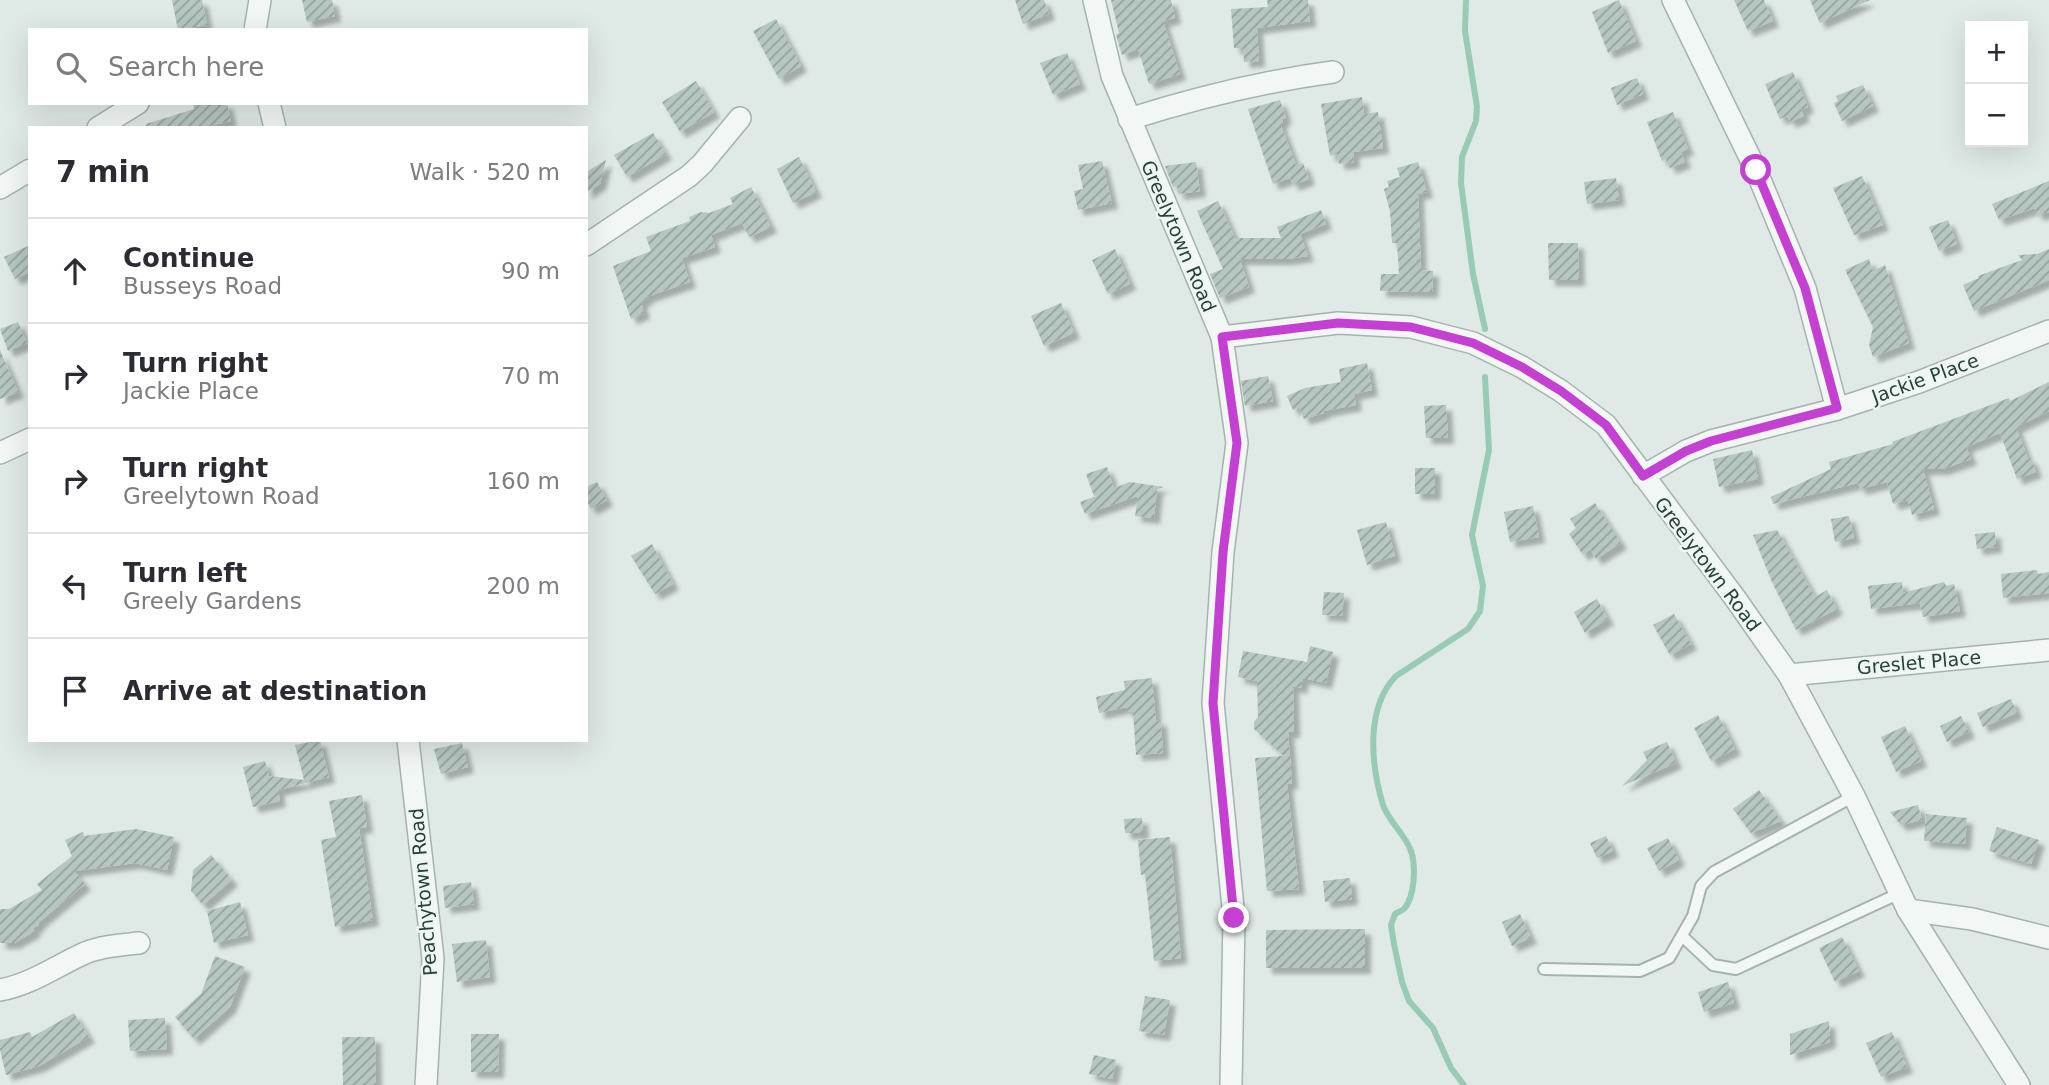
<!DOCTYPE html>
<html lang="en">
<head>
<meta charset="utf-8">
<style>
  body { margin:0; font-family:"DejaVu Sans",sans-serif; background:#f2f2f3; color:#2b2b33 }
  .controls { position:absolute; right:21px; top:21px; display:grid; overflow:hidden; border-radius:0px; box-shadow:0 7px 28px #0002 }
  .controls button { width:63px; height:63px; display:grid; place-items:center; padding:0; border:0; border-bottom:2px solid #e1e1e2; background:#fff; color:#2b2b33; font:35px sans-serif }
  .stop { position:absolute; width:21px; height:21px; margin:-16px; border:5px solid #c340d2; border-radius:50%; background:#fff }
  .stop.end { background:#c340d2; border-color:#fff; box-shadow:0 2px 7px #0008 }
  .list { margin:0; padding:0; list-style:none }
  h2 { display:flex; justify-content:space-between; align-items:center; height:91px; margin:0; padding:0 28px; font-size:30px }
  h2 small { font-size:23px; font-weight:400; color:#7c7c81 }
  .list li { display:grid; grid-template-columns:46px 1fr auto; gap:21px; align-items:center; box-sizing:border-box; height:105px; padding:0 28px; border-top:2px solid #e1e1e2 }
  .list b { display:block; font-size:26px; white-space:nowrap }
  .list p { margin:0; font-size:23px; white-space:nowrap; color:#7c7c81 }
  .list em { font-size:23px; font-style:normal; color:#7c7c81 }
  .icon { flex:none; width:38px; height:38px; fill:none; stroke:currentColor; stroke-width:2; stroke-linecap:round; stroke-linejoin:round }
  .map { position:relative; flex:none; width:2049px; height:1085px; overflow:hidden }
  .search { position:absolute; background:#fff; box-shadow:0 7px 28px #0002; left:28px; top:28px; width:560px; height:77px; display:flex; align-items:center; gap:18px; box-sizing:border-box; padding:0 24px; border-radius:0px; color:#7c7c81; font-size:26px }
  .panel { position:absolute; background:#fff; box-shadow:0 7px 28px #0002; left:28px; top:126px; width:560px; height:616px; border-radius:0px }
  .map>svg:first-child { display:block }
  .lines { fill:none; stroke-linecap:round; stroke-linejoin:round }
  .stream { stroke:#99cab4; stroke-width:6 }
  .building { fill:url(#building-hatch); filter:url(#shadow) }
  .service-casing { stroke:#a4b3ae; stroke-width:14 }
  .minor-casing { stroke:#a4b3ae; stroke-width:24 }
  .service { stroke:#f2f7f5; stroke-width:10 }
  .minor { stroke:#f2f7f5; stroke-width:21 }
  .route { stroke:#c340d2; stroke-width:9 }
  .labels { text-anchor:middle; dominant-baseline:central; stroke-width:5; stroke-linejoin:round; paint-order:stroke }
  .street-label { font-size:19px; fill:#274038; stroke:#eef6f3 }
</style>
</head>
<body>
<div class="map">
<svg width="2049" height="1085" viewBox="0 0 2049 1085">
  <defs>
    <pattern id="building-hatch" width="6" height="6" patternUnits="userSpaceOnUse" patternTransform="scale(1.75)"><rect width="6" height="6" fill="#b6c6c0"/><path d="M-1 1l2-2M0 6l6-6M5 7l2-2" fill="none" stroke="#94a29d"/></pattern>
    <filter id="shadow"><feDropShadow dx="6" dy="6" stdDeviation="2" flood-color="#0004"/></filter>
  </defs>
  <rect width="100%" height="100%" fill="#dfe9e5"/>
  <g class="lines">
    <g class="stream">
      <path d="M1466 0 1465 31 1477 107 1476 121 1462 157 1461 183 1473 274 1485 329"/>
      <path d="M1464 1085 1451 1068 1433 1028 1409 1001 1402 982 1394 944 1391 925 1395 914C1396 913 1403 910 1404 909 1415 897 1416 866 1411 851 1405 834 1389 822 1383 805 1371 765 1365 708 1396 676L1468 629 1480 611 1483 586 1472 535 1489 450 1485 377"/>
    </g>
  </g>
  <g class="building">
    <path d="M172 0H202L207 25 178 30Z"/>
    <path d="M302 0H332L335 16 307 22Z"/>
    <path d="M1015 0H1044L1049 14 1023 24Z"/>
    <path d="M1111 0H1171L1175 18 1163 21 1180 74 1149 84 1138 49 1122 55 1116 35 1119 33Z"/>
    <path d="M1267 0H1308L1310 21 1257 28 1259 61 1244 62 1243 48H1234L1231 9 1268 7Z"/>
    <path d="M1619 0 1636 41 1608 53 1592 12Z"/>
    <path d="M1734 0H1764L1773 21 1748 31Z"/>
    <path d="M1810 0H1870L1820 23Z"/>
    <path d="M776 19 801 66 779 79 753 31Z"/>
    <path d="M1067 53 1080 84 1053 95 1040 63Z"/>
    <path d="M1793 72 1808 107 1801 110 1804 116 1790 122 1787 116 1780 119 1765 84Z"/>
    <path d="M1637 78 1643 94 1617 105 1611 88Z"/>
    <path d="M696 81 714 112 680 132 662 102Z"/>
    <path d="M1863 85 1873 106 1842 121 1834 103 1838 101 1836 96Z"/>
    <path d="M1362 97 1364 114 1378 112 1383 148 1353 152 1354 162 1339 164 1337 154 1330 156 1321 104Z"/>
    <path d="M1280 100 1286 118 1282 119 1283 122 1280 123 1296 165 1303 163 1309 179 1293 185 1290 178 1273 184 1248 109Z"/>
    <path d="M193 103H227L231 121 201 128H146V124L194 109Z"/>
    <path d="M1673 112 1688 149 1681 152 1685 162 1670 168 1666 159 1662 161 1647 122Z"/>
    <path d="M653 133 666 154 627 177 614 155Z"/>
    <path d="M799 157 816 192 793 203 777 169Z"/>
    <path d="M606 160 600 184 586 193V172Z"/>
    <path d="M1102 161 1112 203 1078 210 1074 191 1083 189 1078 165Z"/>
    <path d="M1196 162 1200 191 1178 194 1177 186 1173 187 1165 166Z"/>
    <path d="M1418 162 1427 192 1418 194 1421 270 1433 271 1432 292 1380 291 1381 274H1399L1397 243H1392L1390 211 1384 189 1389 187 1387 181 1400 177 1397 168Z"/>
    <path d="M1862 176 1883 225 1854 235 1833 188Z"/>
    <path d="M1616 178 1619 200 1587 204 1584 182Z"/>
    <path d="M2049 181V212L2037 215 2035 208 1999 220 1992 204Z"/>
    <path d="M751 187 771 227 749 237 742 223 711 235 715 247 682 258 690 282 646 297 647 299 641 301 644 313 631 319 613 266 651 251 646 237 690 221 689 217 701 212 709 213 733 204 730 198Z"/>
    <path d="M1218 201 1235 238H1281L1277 227 1321 210 1326 224 1300 234 1308 256 1287 259H1240L1249 287 1220 298 1210 274 1223 269 1197 211Z"/>
    <path d="M1948 220 1957 244 1939 251 1929 227Z"/>
    <path d="M1548 243H1578L1579 280H1549Z"/>
    <path d="M30 245V272L15 279 4 257Z"/>
    <path d="M1115 249 1130 284 1108 294 1092 260Z"/>
    <path d="M2049 249V280L1974 311 1963 285 1979 278 1978 276 2022 260 2018 255 2037 254Z"/>
    <path d="M1869 259 1873 271 1885 265 1909 343 1873 357 1869 345 1873 327 1845 270Z"/>
    <path d="M1061 303 1074 333 1044 346 1031 316Z"/>
    <path d="M18 322 27 343 8 351 0 329Z"/>
    <path d="M0 350 18 392 0 399Z"/>
    <path d="M1367 363 1372 390 1354 394 1356 405 1324 411V413L1304 419 1299 407 1293 410 1287 396 1305 388 1341 382 1339 369Z"/>
    <path d="M1268 376 1273 401 1245 406 1241 381Z"/>
    <path d="M2049 382V411L2016 427 2028 459 2031 458 2036 472 2017 479 2000 433 1966 447 1971 459 1943 469H1923L1934 509 1912 515 1908 500 1893 504 1887 482 1860 489 1858 483 1773 504 1771 497 1831 469 1829 462 1893 444 1892 442 2009 398 2010 401Z"/>
    <path d="M1446 405 1448 438H1426L1424 406Z"/>
    <path d="M1752 450 1758 479 1719 487 1713 459Z"/>
    <path d="M1107 467 1114 488 1130 482 1164 487 1157 489 1154 518 1135 516 1138 496 1085 514 1080 502 1099 495 1094 496 1086 474Z"/>
    <rect x="1415" y="468" width="20" height="26"/>
    <path d="M597 482 607 500 591 509 586 499V487Z"/>
    <path d="M1595 503 1621 543 1596 559 1590 549 1583 555 1569 534 1576 528 1570 519Z"/>
    <path d="M1533 506 1539 537 1510 542 1504 512Z"/>
    <path d="M1849 516 1854 538 1835 542 1831 519Z"/>
    <path d="M1386 522 1395 556 1367 565 1357 530Z"/>
    <path d="M1777 530 1815 597 1827 590 1837 609 1796 630 1772 582 1753 535Z"/>
    <path d="M1995 532 1996 547 1977 549 1975 534Z"/>
    <path d="M652 544 673 584 655 594 631 556Z"/>
    <path d="M2037 570 2038 574 2049 572V593L2003 598 2001 574Z"/>
    <path d="M1902 582 1903 593 1944 582 1946 586 1954 584 1960 611 1923 617 1920 603 1871 609 1868 586Z"/>
    <path d="M1324 592 1344 593 1342 616 1322 615Z"/>
    <path d="M1597 599 1608 619 1585 633 1574 612Z"/>
    <path d="M1674 614 1691 644 1670 655 1653 625Z"/>
    <path d="M1310 646 1333 652 1326 683 1303 678 1301 688 1293 686 1294 732H1288L1292 783 1287 784 1299 889 1267 891 1255 758 1284 756 1254 729V722L1258 717 1257 681 1238 677 1243 651 1307 662Z"/>
    <path d="M1152 678 1156 721 1161 720 1163 753 1136 755 1133 712H1127V707L1099 713 1096 697 1125 690 1124 681Z"/>
    <path d="M2011 699 2017 713 1983 727 1977 713Z"/>
    <path d="M1718 715 1735 749 1711 761 1694 728Z"/>
    <path d="M1961 716 1969 732 1947 742 1940 726Z"/>
    <path d="M1905 726 1921 761 1896 772 1881 737Z"/>
    <path d="M320 740 329 777 278 790 280 801 253 807 243 767 265 761 269 776 304 780 295 745Z"/>
    <path d="M1667 742 1676 763 1622 786 1647 760 1643 752Z"/>
    <path d="M462 743 468 767 441 774 434 749Z"/>
    <path d="M1759 790 1781 821 1751 833 1733 809Z"/>
    <path d="M362 795 367 827 359 828 373 920 335 927 321 840 336 837 329 801Z"/>
    <path d="M1918 805 1922 820 1901 825 1890 812Z"/>
    <path d="M1926 814 1967 818 1965 844 1924 841Z"/>
    <path d="M1142 818 1143 833H1125L1124 819Z"/>
    <path d="M1997 827 2039 840 2031 864 1989 851Z"/>
    <path d="M136 829 174 837 167 870 135 863 74 871 85 884 38 923 39 925 33 928 35 931 14 943H0V909H9L42 890 37 884 72 856 65 840 83 832 84 836Z"/>
    <path d="M1606 836 1613 851 1597 858 1590 843Z"/>
    <path d="M1170 837 1181 958 1154 961 1145 874 1141 875 1138 840Z"/>
    <path d="M1668 838 1679 860 1659 871 1647 848Z"/>
    <path d="M211 855 232 880 203 905 191 891 193 870Z"/>
    <path d="M1350 878 1352 899 1325 902 1323 881Z"/>
    <path d="M471 882 474 904 445 908 443 886Z"/>
    <path d="M240 902 248 935 214 943 207 911Z"/>
    <path d="M1520 914 1531 938 1512 946 1502 922Z"/>
    <path d="M1365 929V968H1266V930Z"/>
    <path d="M1842 937 1859 971 1835 982 1819 948Z"/>
    <path d="M486 940 490 977 457 982 452 944Z"/>
    <path d="M215 956 245 967 230 1007 194 1039 175 1017 201 994Z"/>
    <path d="M1728 982 1734 1003 1704 1012 1698 992Z"/>
    <path d="M1145 996 1170 1000 1164 1035 1139 1031Z"/>
    <path d="M74 1013 89 1037 39 1066 6 1075 0 1050V1040L30 1032 32 1037Z"/>
    <path d="M165 1018 167 1049 130 1051 128 1020Z"/>
    <path d="M1829 1021 1830 1042 1790 1055V1034Z"/>
    <path d="M1892 1032 1907 1067 1881 1077 1866 1043Z"/>
    <path d="M471 1034H499L498 1072H471Z"/>
    <path d="M342 1037H375L376 1085H343Z"/>
    <path d="M1094 1055 1116 1060 1112 1079 1089 1074Z"/>
  </g>
  <g class="lines">
    <defs>
      <g id="service">
        <path d="M1682 936 1713 965 1736 969 1900 893"/>
        <path d="M1544 969 1640 971 1669 958 1693 916 1701 886 1714 872 1854 796"/>
      </g>
      <g id="minor">
        <path d="M1094 0 1112 76 1222 337 1338 323 1411 327 1473 343 1522 367 1561 391 1606 425 1735 598 1789 675 1854 796 1908 910 2019 1085"/>
        <path d="M1673 0 1756 170 1805 288 1837 409"/>
        <path d="M255 30 260 0"/>
        <path d="M269 103 275 128"/>
        <path d="M1129 119C1196 98 1264 81 1333 72"/>
        <path d="M98 128 138 103"/>
        <path d="M0 188 30 170"/>
        <path d="M586 245 689 176 702 164 740 118"/>
        <path d="M1222 337 1237 443 1223 552 1213 703 1234 918 1231 1085"/>
        <path d="M0 453 30 439"/>
        <path d="M1643 476 1686 451 1711 441 1837 409 1919 382 2049 331"/>
        <path d="M1789 675 2049 650"/>
        <path d="M408 740 433 958 426 1085"/>
        <path d="M1908 910 1972 919 2049 938"/>
        <path d="M0 990C32 984 56 966 85 953 102 946 121 945 139 943"/>
      </g>
    </defs>
    <use href="#service" class="service-casing"/>
    <use href="#minor" class="minor-casing"/>
    <use href="#service" class="service"/>
    <use href="#minor" class="minor"/>
  </g>
  <g class="lines">
    <path class="route" d="M1234 918 1213 703 1223 552 1237 443 1222 337 1338 323 1411 327 1473 343 1522 367 1561 391 1606 425 1643 476 1686 451 1711 441 1837 408 1805 288 1756 170"/>
  </g>
  <g class="labels">
    <g class="street-label">
      <text transform="translate(1179 236) rotate(67)">Greelytown Road</text>
      <text transform="translate(1925 378) rotate(-20)">Jackie Place</text>
      <text transform="translate(1708 564) rotate(53)">Greelytown Road</text>
      <text transform="translate(1919 662) rotate(-5)">Greslet Place</text>
      <text transform="translate(423 892) rotate(-95)">Peachytown Road</text>
    </g>
  </g>
</svg>
<div class="controls">
<button>+</button>
<button>−</button>
</div>
<div class="stop" style="left:1756px;top:170px"></div>
<div class="stop end" style="left:1234px;top:918px"></div>
<div class="search"><svg class="icon" aria-label="search" viewBox="0 0 24 24"><circle cx="10" cy="10" r="6"/><path d="M15 15l6 6"/></svg>Search here</div>
<section class="panel">
<h2>7 min<small>Walk · 520 m</small></h2>
<ul class="list">
<li><svg class="icon" aria-label="ahead" viewBox="0 0 24 24"><path d="M12 20V5M6 11l6-6 6 6"/></svg><div><b>Continue</b><p>Busseys Road</p></div><em>90 m</em></li>
<li><svg class="icon" aria-label="right" viewBox="0 0 24 24"><path d="M7 20v-9h11M14 6l5 5-5 5"/></svg><div><b>Turn right</b><p>Jackie Place</p></div><em>70 m</em></li>
<li><svg class="icon" aria-label="right" viewBox="0 0 24 24"><path d="M7 20v-9h11M14 6l5 5-5 5"/></svg><div><b>Turn right</b><p>Greelytown Road</p></div><em>160 m</em></li>
<li><svg class="icon" aria-label="left" viewBox="0 0 24 24"><path d="M17 20v-9H6M10 6l-5 5 5 5"/></svg><div><b>Turn left</b><p>Greely Gardens</p></div><em>200 m</em></li>
<li><svg class="icon" aria-label="arrive" viewBox="0 0 24 24"><path d="M6 21V4h12l-3 4 3 4H6"/></svg><div><b>Arrive at destination</b></div></li>
</ul>
</section>
</div>
</body>
</html>
